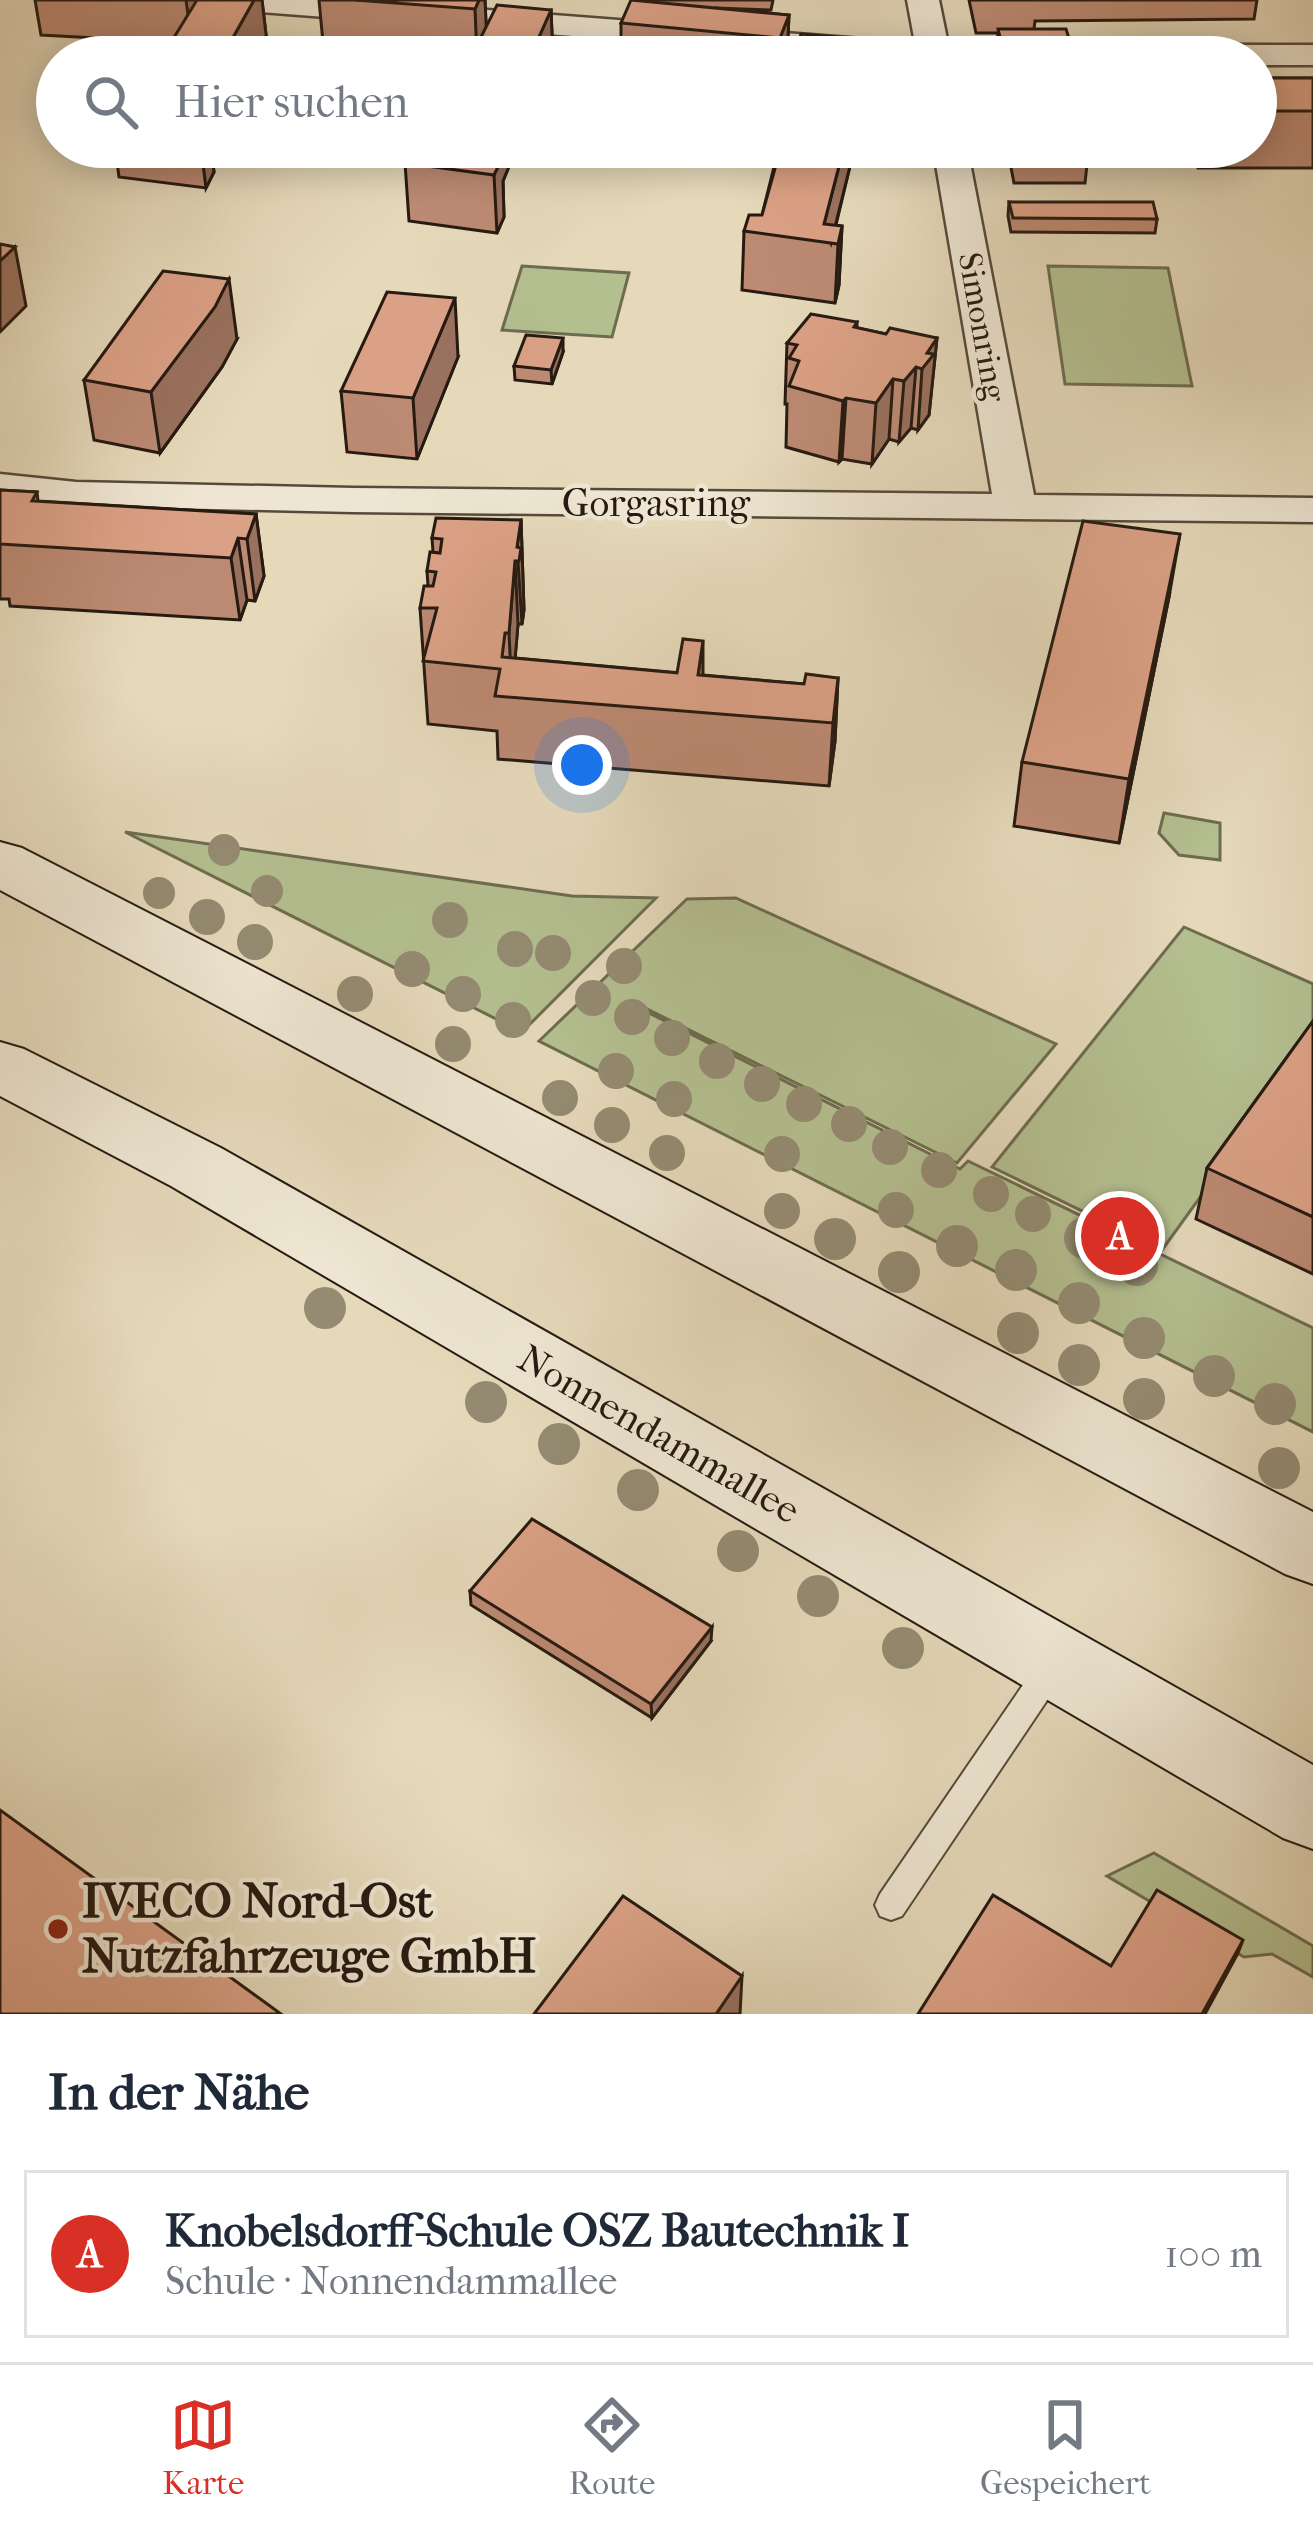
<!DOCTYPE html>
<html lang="de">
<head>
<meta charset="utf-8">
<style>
  body { margin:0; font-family:"IM FELL French Canon",serif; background:#f6f6f7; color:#1f2937 }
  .you { position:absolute; left:582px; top:765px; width:42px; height:42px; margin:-30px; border:9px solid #fff; border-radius:50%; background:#1a73e8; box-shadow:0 0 0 18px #1a73e833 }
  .badge { display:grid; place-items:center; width:78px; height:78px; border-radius:50%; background:#d93025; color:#fff; font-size:39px; font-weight:700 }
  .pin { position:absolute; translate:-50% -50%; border:6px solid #fff; box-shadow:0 3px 12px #0006 }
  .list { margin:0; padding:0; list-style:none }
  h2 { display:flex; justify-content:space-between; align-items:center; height:156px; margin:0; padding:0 48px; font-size:51px }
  h2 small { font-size:39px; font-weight:400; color:#747a83 }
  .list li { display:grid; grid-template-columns:78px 1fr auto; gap:36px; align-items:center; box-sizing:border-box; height:168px; margin:0 24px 24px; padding:0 24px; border:3px solid #e0e1e3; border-radius:0px }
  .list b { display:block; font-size:45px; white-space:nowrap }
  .list p { margin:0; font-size:39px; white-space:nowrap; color:#747a83 }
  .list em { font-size:39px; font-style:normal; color:#747a83 }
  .icon { flex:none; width:66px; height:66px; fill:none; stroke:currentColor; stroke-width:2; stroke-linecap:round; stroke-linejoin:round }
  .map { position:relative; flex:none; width:1313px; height:2014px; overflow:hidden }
  .search { position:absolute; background:#fff; box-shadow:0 6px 30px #0003; left:36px; right:36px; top:36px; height:132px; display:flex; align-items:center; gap:30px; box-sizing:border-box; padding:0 42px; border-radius:66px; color:#747a83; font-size:45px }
  .sheet { height:348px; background:#fff }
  nav { display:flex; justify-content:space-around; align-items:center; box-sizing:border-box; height:168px; border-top:3px solid #e0e1e3; background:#fff; font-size:33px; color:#747a83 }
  nav a { display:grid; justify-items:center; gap:6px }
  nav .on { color:#d93025 }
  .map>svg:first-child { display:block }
  .green { fill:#b4bf90; stroke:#6d6c50; stroke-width:3 }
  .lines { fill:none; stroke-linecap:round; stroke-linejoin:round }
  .service-casing { stroke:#564a3b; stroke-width:4 }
  .minor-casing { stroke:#564a3b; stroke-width:5 }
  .secondary-casing { stroke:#261a11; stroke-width:4 }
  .service { fill:#eee6d2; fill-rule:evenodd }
  .minor { fill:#eee6d2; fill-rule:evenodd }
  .secondary { fill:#eee6d2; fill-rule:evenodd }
  .tree { fill:#948b72 }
  .wall { fill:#bc8a73; stroke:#261a11; stroke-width:3 }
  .shaded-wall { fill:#99715e; stroke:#261a11; stroke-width:3 }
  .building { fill:#dba186; stroke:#261a11; stroke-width:3 }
  .poi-dot { fill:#8f2418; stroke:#eee6d2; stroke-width:4.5 }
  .labels { text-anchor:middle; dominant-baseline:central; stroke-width:9; stroke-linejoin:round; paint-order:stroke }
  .far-street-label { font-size:33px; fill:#261a11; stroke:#eee6d2 }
  .street-label { font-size:39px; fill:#261a11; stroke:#eee6d2 }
  .near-poi-label { font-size:48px; font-weight:bold; fill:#261a11; stroke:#eee6d2; text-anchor:start }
</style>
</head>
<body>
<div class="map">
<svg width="1313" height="2014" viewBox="0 0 1313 2014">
  <rect width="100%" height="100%" fill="#e5d9ba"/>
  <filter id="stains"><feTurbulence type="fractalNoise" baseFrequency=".00167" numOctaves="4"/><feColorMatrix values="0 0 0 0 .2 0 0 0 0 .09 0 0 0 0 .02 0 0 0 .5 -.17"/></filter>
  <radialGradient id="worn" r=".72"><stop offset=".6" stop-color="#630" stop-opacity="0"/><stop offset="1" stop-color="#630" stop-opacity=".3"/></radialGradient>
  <g class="green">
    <path d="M522 266 629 273 612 337 502 330Z"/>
    <path d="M1048 266 1168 268 1192 386 1065 384Z"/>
    <path d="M1164 813 1220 823V860L1179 855 1159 833Z"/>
    <path d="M125 832 572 896 656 898 522 1032Z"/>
    <path d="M736 898 1056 1044 957 1163 631 1001 629 1003 960 1169 968 1161 1313 1328V1432L539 1041 687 899Z"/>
    <path d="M1184 927 1313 984V1041L1162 1250 992 1167Z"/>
    <path d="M1154 1853 1313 1946V1977L1272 1954 1244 1957 1107 1876Z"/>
  </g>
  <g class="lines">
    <defs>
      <path id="service" d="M1051 1656 1062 1660 1066 1669 1062 1678 902 1916 891 1920 880 1916 875 1905 880 1894 1040 1660Z"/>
      <g id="minor">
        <path d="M219 0H359L915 43 907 0H939L948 44 1313 45V65H1256V57H845L235 10Z"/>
        <path d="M933 147H967L1034 495 1313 498V522L353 512 76 506 0 498V474L76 482 353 488 992 494Z"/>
      </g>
      <g id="secondary">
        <path d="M0 842 22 848 1313 1512V1584L1285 1574 0 890Z"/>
        <path d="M0 1042 24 1049 221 1148 1313 1765V1849L1283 1838 171 1186 0 1096Z"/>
      </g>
    </defs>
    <use href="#service" class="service-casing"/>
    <use href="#minor" class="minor-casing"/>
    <use href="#secondary" class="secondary-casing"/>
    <use href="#service" class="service"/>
    <use href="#minor" class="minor"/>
    <use href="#secondary" class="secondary"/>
  </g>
  <g class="tree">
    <circle cx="224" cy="850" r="16"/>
    <circle cx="267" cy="891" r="16"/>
    <circle cx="159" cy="893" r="16"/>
    <circle cx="207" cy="917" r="18"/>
    <circle cx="450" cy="920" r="18"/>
    <circle cx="255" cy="942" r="18"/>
    <circle cx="515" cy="949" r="18"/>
    <circle cx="553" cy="953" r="18"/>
    <circle cx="624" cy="966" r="18"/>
    <circle cx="412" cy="969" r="18"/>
    <circle cx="355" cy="994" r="18"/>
    <circle cx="463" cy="994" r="18"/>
    <circle cx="593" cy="998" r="18"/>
    <circle cx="632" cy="1017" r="18"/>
    <circle cx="513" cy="1020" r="18"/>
    <circle cx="672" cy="1038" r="18"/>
    <circle cx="453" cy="1044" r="18"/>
    <circle cx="717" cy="1061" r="18"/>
    <circle cx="616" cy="1071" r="18"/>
    <circle cx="762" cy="1084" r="18"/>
    <circle cx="560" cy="1098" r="18"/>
    <circle cx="674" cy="1099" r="18"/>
    <circle cx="804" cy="1104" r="18"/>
    <circle cx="849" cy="1124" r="18"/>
    <circle cx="612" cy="1125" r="18"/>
    <circle cx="890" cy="1147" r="18"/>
    <circle cx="667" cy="1153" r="18"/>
    <circle cx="782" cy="1154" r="18"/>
    <circle cx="939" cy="1170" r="18"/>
    <circle cx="991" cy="1194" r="18"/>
    <circle cx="896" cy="1210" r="18"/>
    <circle cx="782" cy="1211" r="18"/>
    <circle cx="1033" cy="1214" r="18"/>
    <circle cx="1085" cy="1238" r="21"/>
    <circle cx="835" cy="1239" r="21"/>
    <circle cx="957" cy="1246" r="21"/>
    <circle cx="1137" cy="1265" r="21"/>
    <circle cx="1016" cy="1270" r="21"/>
    <circle cx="899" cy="1272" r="21"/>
    <circle cx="1079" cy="1303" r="21"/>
    <circle cx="325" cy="1308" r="21"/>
    <circle cx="1018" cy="1333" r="21"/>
    <circle cx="1144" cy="1338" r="21"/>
    <circle cx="1079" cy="1365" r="21"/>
    <circle cx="1214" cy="1376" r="21"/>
    <circle cx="1144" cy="1399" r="21"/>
    <circle cx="486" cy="1402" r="21"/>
    <circle cx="1275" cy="1404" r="21"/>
    <circle cx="559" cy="1444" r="21"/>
    <circle cx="1279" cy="1468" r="21"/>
    <circle cx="638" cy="1490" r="21"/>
    <circle cx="738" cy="1551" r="21"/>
    <circle cx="818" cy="1596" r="21"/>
    <circle cx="903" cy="1648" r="21"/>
  </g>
  <g class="wall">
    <path d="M35 0H262L267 43 259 57H162L171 42 41 35Z"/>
    <path d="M319 0H485L486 26 551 10 553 57H381L324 53Z"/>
    <path d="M638 0H773L771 10 715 8 789 15 787 57H621V23Z"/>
    <path d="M969 0H1257L1254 19 1035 21 1034 29 1081 57H996L998 33H976Z"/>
    <path d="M1256 78H1313V168H1198L1192 147H1256Z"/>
    <path d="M115 147H211L214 172 206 188 119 177Z"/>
    <path d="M426 147H517L503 181 504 217 497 233 409 221 405 163Z"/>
    <path d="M779 147H851L850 166 836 225 842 226 839 285 835 303 742 290 744 231 762 215Z"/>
    <path d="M1007 147H1089L1085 183H1014Z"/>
    <path d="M1009 202 1157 219 1155 233 1011 232 1008 216Z"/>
    <path d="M857 322V328L886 334 937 338 929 415 918 430 911 428 899 442 889 439 872 464 842 459 839 462 786 447 787 404H785L787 343Z"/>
    <path d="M237 339 222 367 160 453 94 440 84 380Z"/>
    <path d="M563 352 552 384 515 380 514 366Z"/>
    <path d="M458 357 417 459 347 452 341 391Z"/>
    <path d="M0 490 37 492 38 501 256 514 264 576 255 601 247 600 240 620 10 606 9 599H0Z"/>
    <path d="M521 520 524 610 522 624H518L515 658 804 684 838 678 835 741 829 786 498 759 497 731 428 724 420 608 428 586 427 571 433 552 432 538Z"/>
    <path d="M1169 597 1119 843 1014 826 1022 762Z"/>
    <path d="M1313 1021V1274L1196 1219 1207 1168Z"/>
    <path d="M470 1591 711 1641 652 1718 471 1605Z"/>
  </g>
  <g class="shaded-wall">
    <path d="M186 0H201L192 43Z"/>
    <path d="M254 0H262L267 43 259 57H222Z"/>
    <path d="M479 0H485L487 42 477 57 475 9Z"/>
    <path d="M551 10 553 57H530Z"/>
    <path d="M789 15 787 57H779L780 38Z"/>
    <path d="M201 147H211L214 172 206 188Z"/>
    <path d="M490 147H517L503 181 504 217 497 233 494 175 485 158Z"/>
    <path d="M844 147H851L850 166 831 243 824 224Z"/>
    <path d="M842 226 839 285 835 303 838 244Z"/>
    <path d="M15 247 26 306 0 332V261Z"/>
    <path d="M229 279 237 339 222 367 160 453 151 392Z"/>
    <path d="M455 298 458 357 417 459 413 398Z"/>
    <path d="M563 338V352L552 384 551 370Z"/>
    <path d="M937 338 929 415 918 430 922 369 927 353Z"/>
    <path d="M916 367 911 428 899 442 904 381Z"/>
    <path d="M893 379 889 439 872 464 876 403Z"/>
    <path d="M846 398 842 459 839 462 843 401Z"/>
    <path d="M256 514 264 576 255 601 247 539Z"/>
    <path d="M521 520 524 610 522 624 517 547Z"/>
    <path d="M1180 534 1169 597 1119 843 1129 779Z"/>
    <path d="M238 538 247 600 240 620 231 558Z"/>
    <path d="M515 561 518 624 512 696 509 633Z"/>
    <path d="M703 641V704L698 675Z"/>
    <path d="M838 678 835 741 829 786 833 723Z"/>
    <path d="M712 1627 711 1641 652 1718 651 1704Z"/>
    <path d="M1243 1940 1238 1953 1205 2014H1202Z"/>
    <path d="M742 1976 740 2014H716Z"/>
  </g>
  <g class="building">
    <path d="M197 0H254L222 57H162Z"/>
    <path d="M355 0H479L475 9Z"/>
    <path d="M631 0 789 15 780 38 621 23Z"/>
    <path d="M497 5 551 10 530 57H471Z"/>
    <path d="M998 29H1066L1073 51H1079L1081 57H1005Z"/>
    <path d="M801 34 860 39 855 57H794Z"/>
    <rect x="1256" y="78" width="57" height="33"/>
    <path d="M413 147H490L485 158 502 159 494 175 405 163Z"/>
    <path d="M781 147H844L824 224 842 226 838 244 744 231 749 215H762Z"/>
    <path d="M1009 202H1153L1157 219 1013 218Z"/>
    <path d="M0 244 15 247 0 261Z"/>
    <path d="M163 271 229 279 215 307 151 392 84 380Z"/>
    <path d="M387 292 455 298 413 398 341 391Z"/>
    <path d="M811 314 857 322 854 327 886 334 890 328 937 338 927 353 934 354 922 369 916 367 904 381 893 379 876 403 846 398 843 401 789 386 799 361 789 358 797 345 787 343Z"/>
    <path d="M526 335 563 338 551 370 514 366Z"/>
    <path d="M0 490 37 492 32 501 256 514 247 539 238 538 231 558 0 544Z"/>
    <path d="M436 518 521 520 517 547 521 548 519 561H515L509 633H505L502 657 677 673 683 639 703 641 698 675 804 684 806 674 838 678 833 723 495 696 500 669 423 661 437 608H420L424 586H433L436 572 427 571 430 552 440 553 442 539 432 538Z"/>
    <path d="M1083 521 1180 534 1129 779 1022 762Z"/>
    <path d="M1313 1021V1217L1207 1168Z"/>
    <path d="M532 1519 712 1627 651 1704 470 1591Z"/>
    <path d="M0 1810 281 2014H0Z"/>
    <path d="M1157 1890 1243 1940 1202 2014H918L993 1895 1111 1966Z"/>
    <path d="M623 1896 742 1976 716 2014H534Z"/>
  </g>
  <circle class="poi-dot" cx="58" cy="1929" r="12"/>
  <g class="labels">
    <g class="far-street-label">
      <text transform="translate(982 327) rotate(80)">Simonring</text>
    </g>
    <g class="street-label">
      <text x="656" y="503">Gorgasring</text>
      <text transform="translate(659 1434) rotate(30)">Nonnendammallee</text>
    </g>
    <g class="near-poi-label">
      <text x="82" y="1901">IVECO Nord-Ost<tspan x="82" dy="55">Nutzfahrzeuge GmbH</tspan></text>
    </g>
  </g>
  <rect width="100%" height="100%" filter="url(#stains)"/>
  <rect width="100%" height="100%" fill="url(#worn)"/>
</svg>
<div class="you"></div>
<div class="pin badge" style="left:1120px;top:1236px">A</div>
<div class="search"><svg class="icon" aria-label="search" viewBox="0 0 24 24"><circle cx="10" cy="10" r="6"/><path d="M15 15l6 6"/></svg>Hier suchen</div>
</div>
<section class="sheet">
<h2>In der Nähe<small></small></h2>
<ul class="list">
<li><span class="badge">A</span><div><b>Knobelsdorff-Schule OSZ Bautechnik I</b><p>Schule · Nonnendammallee</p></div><em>100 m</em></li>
</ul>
</section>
<nav>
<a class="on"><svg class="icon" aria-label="map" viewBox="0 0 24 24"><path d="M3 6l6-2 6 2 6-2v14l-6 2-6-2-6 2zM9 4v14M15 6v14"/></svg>Karte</a>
<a><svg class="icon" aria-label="directions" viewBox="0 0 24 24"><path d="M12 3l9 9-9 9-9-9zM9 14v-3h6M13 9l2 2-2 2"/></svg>Route</a>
<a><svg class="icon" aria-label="saved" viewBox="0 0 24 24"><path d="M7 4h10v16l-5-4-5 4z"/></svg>Gespeichert</a>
</nav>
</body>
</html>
